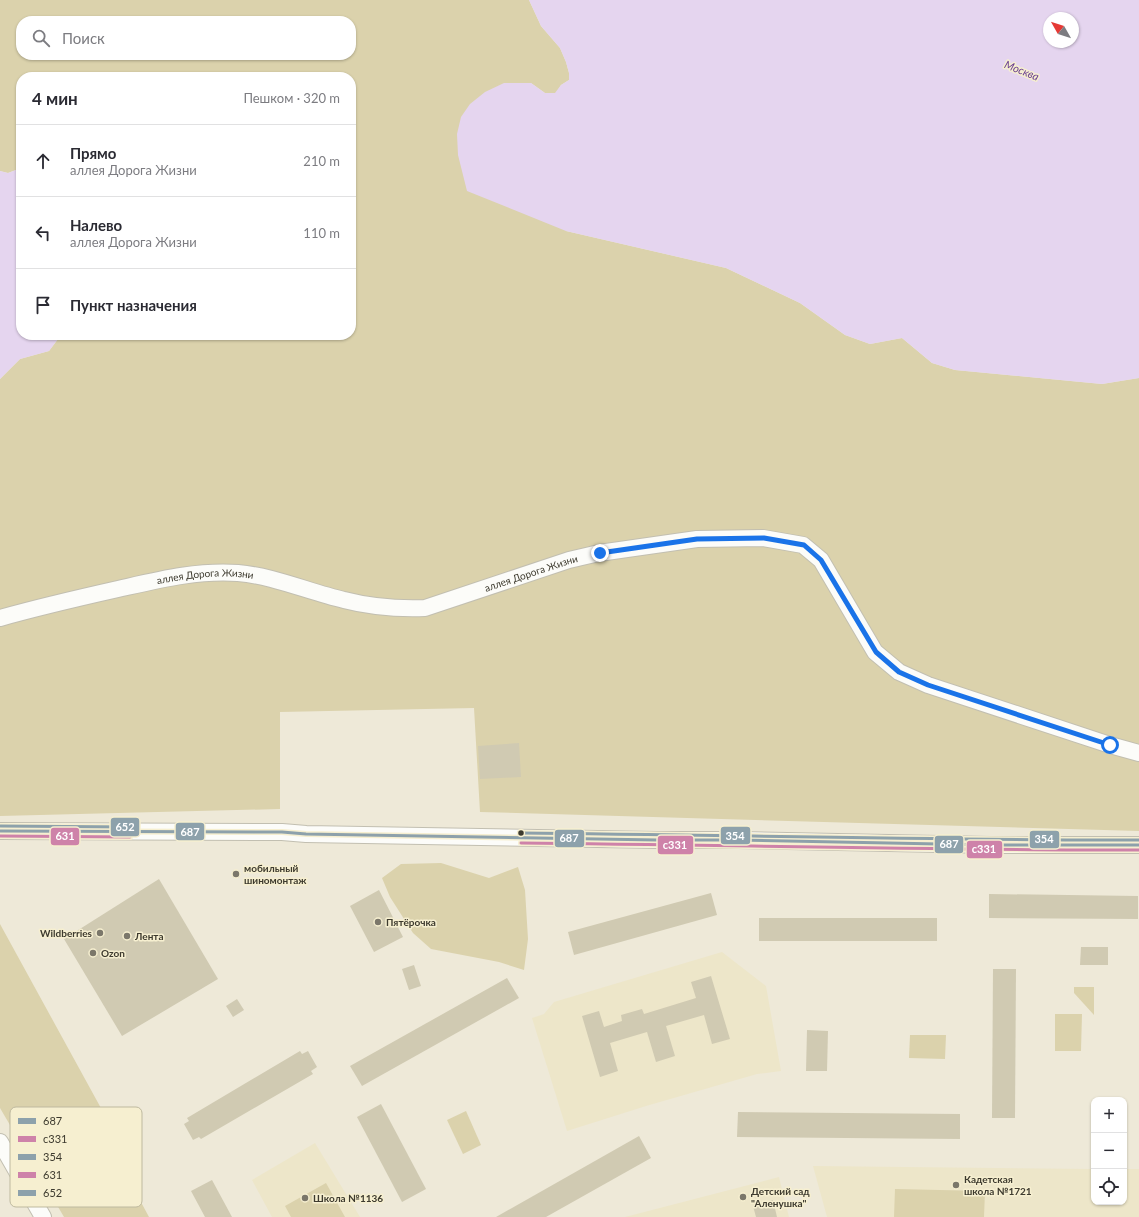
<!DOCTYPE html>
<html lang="ru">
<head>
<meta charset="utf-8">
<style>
  body { margin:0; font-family:Lato,sans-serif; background:#f7f7f7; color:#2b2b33 }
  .controls { position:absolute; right:12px; bottom:12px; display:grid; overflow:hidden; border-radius:8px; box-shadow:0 1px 3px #0004 }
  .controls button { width:36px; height:36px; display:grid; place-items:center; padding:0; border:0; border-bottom:1px solid #e1e1e2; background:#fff; color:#2b2b33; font:20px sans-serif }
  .compass { position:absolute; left:1043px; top:12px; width:36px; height:36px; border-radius:50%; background:#fff; box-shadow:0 1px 3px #0004; rotate:309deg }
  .stop { position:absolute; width:12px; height:12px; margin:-9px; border:3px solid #1a73e8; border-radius:50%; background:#fff }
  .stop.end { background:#1a73e8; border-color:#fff; box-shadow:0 1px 4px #0008 }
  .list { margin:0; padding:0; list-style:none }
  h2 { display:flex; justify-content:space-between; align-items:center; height:52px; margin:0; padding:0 16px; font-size:17px }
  h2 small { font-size:13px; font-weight:400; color:#7c7c81 }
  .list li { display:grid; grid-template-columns:26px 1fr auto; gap:12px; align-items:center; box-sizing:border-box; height:72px; padding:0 16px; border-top:1px solid #e1e1e2 }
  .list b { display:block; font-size:15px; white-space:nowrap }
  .list p { margin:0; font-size:13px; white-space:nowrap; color:#7c7c81 }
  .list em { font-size:13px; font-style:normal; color:#7c7c81 }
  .icon { flex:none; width:22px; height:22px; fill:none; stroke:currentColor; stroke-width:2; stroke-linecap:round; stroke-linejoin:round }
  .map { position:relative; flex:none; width:1139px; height:1217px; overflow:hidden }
  .search { position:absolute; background:#fff; box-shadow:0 1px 3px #0004; left:16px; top:16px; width:340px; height:44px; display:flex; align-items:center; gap:10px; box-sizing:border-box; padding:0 14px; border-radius:16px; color:#7c7c81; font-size:15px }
  .panel { position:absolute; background:#fff; box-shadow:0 1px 3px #0004; left:16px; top:72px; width:340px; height:268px; border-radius:16px }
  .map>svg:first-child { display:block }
  .built { fill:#ede6c9 }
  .green { fill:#dbd2ac; fill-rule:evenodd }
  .water { fill:#e5d5ef; fill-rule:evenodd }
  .building { fill:#d0cab2 }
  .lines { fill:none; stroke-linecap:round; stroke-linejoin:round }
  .minor-casing { stroke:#c2bfb1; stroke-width:18 }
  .minor { stroke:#fcfcf9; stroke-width:16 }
  .bus-1-casing { stroke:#f6efd0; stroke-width:6 }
  .bus-2-casing { stroke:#f6efd0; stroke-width:6 }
  .bus-3-casing { stroke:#f6efd0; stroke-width:6 }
  .bus-4-casing { stroke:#f6efd0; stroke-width:6 }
  .bus-5-casing { stroke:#f6efd0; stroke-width:6 }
  .bus-1 { stroke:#8da1ab; stroke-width:3 }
  .bus-2 { stroke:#ce82a9; stroke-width:3 }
  .bus-3 { stroke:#8da1ab; stroke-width:3 }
  .bus-4 { stroke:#ce82a9; stroke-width:3 }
  .bus-5 { stroke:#8da1ab; stroke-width:3 }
  .route { stroke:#1a73e8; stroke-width:5 }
  .bus-dot { fill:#3d3a2e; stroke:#f6efd0; stroke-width:1.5 }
  .poi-dot { fill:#7b776a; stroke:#f6efd0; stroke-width:1.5 }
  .labels { text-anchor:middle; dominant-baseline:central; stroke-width:3; stroke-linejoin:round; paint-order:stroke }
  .street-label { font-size:10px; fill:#3d3a2e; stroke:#f6efd0 }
  .poi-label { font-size:10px; font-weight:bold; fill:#3d3a2e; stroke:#f6efd0; text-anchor:start }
  .water-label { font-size:11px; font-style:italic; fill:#683c90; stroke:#f6efd0 }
  .key { fill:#f6efd0; stroke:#beb99f; stroke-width:1 }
  .key-label { font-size:11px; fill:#3d3a2e }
  .line-badge { stroke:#f6efd0; stroke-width:1.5 }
  .badge-label { font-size:11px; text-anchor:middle; font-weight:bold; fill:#fff }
</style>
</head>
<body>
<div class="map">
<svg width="1139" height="1217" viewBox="0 0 1139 1217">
  <rect width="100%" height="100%" fill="#eee9d8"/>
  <g class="built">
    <path d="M722 952 766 986 781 1071 757 1074 646 1106 567 1131 532 1018 544 1014 554 1002Z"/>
    <path d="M315 1143 360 1217H272L252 1180Z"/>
    <path d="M813 1166 1094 1169V1202H1124V1169H1139V1217H827Z"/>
    <path d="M779 1177 789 1217H625Z"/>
  </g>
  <g class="green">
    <path d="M0 0H529L541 26 560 48 566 62 569 73V80L561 85 556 93H545L531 83 566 231 726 268 800 303 845 335 870 344 902 338 932 363 955 370 1102 384 1139 378V831L480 812 474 708 280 712V809L0 816V379L20 359 49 351 61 335H351V77H21V168L8 173 0 171ZM21 21H351V55H21Z"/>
    <path d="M441 863 489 878 518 867 525 890 528 939 524 970 499 962 431 949 413 933 390 897 382 878 401 864Z"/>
    <path d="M0 924 102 1110 95 1117 149 1217H64L0 1108Z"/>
    <path d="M1074 987H1094V1015L1074 993Z"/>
    <path d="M1055 1014H1082L1081 1051H1055Z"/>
    <path d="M910 1035H946L945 1059 909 1058Z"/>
    <path d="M466 1111 481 1145 463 1154 447 1120Z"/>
    <path d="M326 1183 345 1217H291L285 1206Z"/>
    <path d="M895 1189 985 1191 984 1217H894Z"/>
  </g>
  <g class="water">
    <path d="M529 0H1139V378L1102 384 955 370 932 363 902 338 870 344 845 335 800 303 726 268 566 231 467 191 458 155 457 134 461 117 470 104 485 92 504 83H531L545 93H555L561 85 569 80V73L566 62 560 48 541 26ZM1049 18H1073V42H1049Z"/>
    <path d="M21 168V335H61L49 351 20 359 0 379V171L8 173Z"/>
  </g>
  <g class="building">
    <path d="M519 743 521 777 480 779 478 746Z"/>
    <path d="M159 879 218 979 122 1036 64 939Z"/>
    <path d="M379 890 403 937 374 952 350 906Z"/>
    <path d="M711 893 717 915 574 955 568 932Z"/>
    <path d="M989 894 1138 896V919L989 918Z"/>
    <rect x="759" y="918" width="178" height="23"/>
    <path d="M1081 947H1108V965H1080Z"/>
    <path d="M414 965 421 986 409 990 402 969Z"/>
    <path d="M993 969H1016L1015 1118H992Z"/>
    <path d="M711 976 730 1039 712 1044 704 1015 666 1026 675 1056 656 1062 647 1032 610 1043 618 1071 600 1077 582 1016 599 1011 604 1027 622 1021 621 1015 642 1009 644 1014 696 998 691 982Z"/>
    <path d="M507 978 519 998 362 1086 350 1066Z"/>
    <path d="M237 999 244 1010 233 1017 226 1006Z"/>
    <path d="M807 1030 828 1031 827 1071H806Z"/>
    <path d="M300 1051 302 1054 308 1051 317 1067 311 1071 313 1074 201 1139 199 1137 193 1140 184 1124 189 1121 187 1118Z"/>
    <path d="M381 1104 426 1189 402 1202 357 1117Z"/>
    <path d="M738 1112 960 1114V1139L737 1137Z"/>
    <path d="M639 1136 651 1158 546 1217H496Z"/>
    <path d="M212 1180 232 1217H205L191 1191Z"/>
    <path d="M773 1200 777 1217H756L753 1206Z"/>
  </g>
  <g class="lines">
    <defs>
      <g id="minor">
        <path id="s1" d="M0 618C39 607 78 598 118 589 158 580 197 570 238 573 274 576 309 592 344 600 371 607 397 609 425 608L569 560 599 553 697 539 763 538 803 545 821 560 875 652 899 672 928 685 1110 745 1139 753"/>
        <path d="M0 831 282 832 306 834 657 840H738L990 845H1139"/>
        <path d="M0 1142 43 1217"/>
      </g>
    </defs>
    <use href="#minor" class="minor-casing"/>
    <use href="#minor" class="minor"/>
    <defs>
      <path id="bus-1" d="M0 831 282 832 306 834 657 840H738L990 845H1139"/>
      <path id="bus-2" d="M521 843C727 845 933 850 1139 850"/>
      <path id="bus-3" d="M521 833C727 835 933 840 1139 840"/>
      <path id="bus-4" d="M0 836 130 837"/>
      <path id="bus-5" d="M0 826 130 827"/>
    </defs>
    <use href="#bus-1" class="bus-1-casing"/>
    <use href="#bus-2" class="bus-2-casing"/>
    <use href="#bus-3" class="bus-3-casing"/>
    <use href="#bus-4" class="bus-4-casing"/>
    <use href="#bus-5" class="bus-5-casing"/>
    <use href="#bus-1" class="bus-1"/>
    <use href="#bus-2" class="bus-2"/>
    <use href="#bus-3" class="bus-3"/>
    <use href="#bus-4" class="bus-4"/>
    <use href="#bus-5" class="bus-5"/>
  </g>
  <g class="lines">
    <path class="route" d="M600 553 697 539 764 538 804 545 821 560 876 652 899 672 928 685 1110 745"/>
  </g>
  <circle class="bus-dot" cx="521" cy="833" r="3.5"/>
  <g class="poi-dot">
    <circle cx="236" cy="874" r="4"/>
    <circle cx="378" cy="922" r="4"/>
    <circle cx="100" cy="933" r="4"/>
    <circle cx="127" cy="936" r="4"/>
    <circle cx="93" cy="953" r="4"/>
    <circle cx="956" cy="1185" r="4"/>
    <circle cx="743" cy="1197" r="4"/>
    <circle cx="305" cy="1198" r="4"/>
  </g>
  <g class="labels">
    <g class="street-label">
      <text stroke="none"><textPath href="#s1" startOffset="546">аллея Дорога Жизни</textPath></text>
      <text stroke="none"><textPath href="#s1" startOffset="210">аллея Дорога Жизни</textPath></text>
    </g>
    <g class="poi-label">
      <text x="244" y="868">мобильный<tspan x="244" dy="12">шиномонтаж</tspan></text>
      <text x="386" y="922">Пятёрочка</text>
      <text x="92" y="933" text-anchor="end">Wildberries</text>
      <text x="135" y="936">Лента</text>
      <text x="101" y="953">Ozon</text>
      <text x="964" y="1179">Кадетская<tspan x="964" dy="12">школа №1721</tspan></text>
      <text x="751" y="1191">Детский сад<tspan x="751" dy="12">"Аленушка"</tspan></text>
      <text x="313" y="1198">Школа №1136</text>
    </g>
    <g class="water-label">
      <text transform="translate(1022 70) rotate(22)">Москва</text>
    </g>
  </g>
  <rect x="10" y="1107" width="132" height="100" rx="6" class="key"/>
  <rect x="18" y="1118" width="18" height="6" fill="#8da1ab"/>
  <rect x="18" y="1136" width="18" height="6" fill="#ce82a9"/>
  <rect x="18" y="1154" width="18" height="6" fill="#8da1ab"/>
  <rect x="18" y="1172" width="18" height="6" fill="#ce82a9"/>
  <rect x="18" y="1190" width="18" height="6" fill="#8da1ab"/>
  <g class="key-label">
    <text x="43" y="1125">687</text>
    <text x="43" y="1143">с331</text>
    <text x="43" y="1161">354</text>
    <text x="43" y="1179">631</text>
    <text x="43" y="1197">652</text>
  </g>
  <g class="line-badge">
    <rect x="110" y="817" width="30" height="20" rx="4" fill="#8da1ab"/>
    <rect x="175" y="822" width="30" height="19" rx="4" fill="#8da1ab"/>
    <rect x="720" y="826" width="31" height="19" rx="4" fill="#8da1ab"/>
    <rect x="50" y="827" width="30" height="19" rx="4" fill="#ce82a9"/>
    <rect x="554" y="829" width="31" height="19" rx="4" fill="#8da1ab"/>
    <rect x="1029" y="830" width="31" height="19" rx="4" fill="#8da1ab"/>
    <rect x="934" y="835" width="30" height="19" rx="4" fill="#8da1ab"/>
    <rect x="657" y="835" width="37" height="20" rx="4" fill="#ce82a9"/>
    <rect x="966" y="840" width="37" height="19" rx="4" fill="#ce82a9"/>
  </g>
  <g class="badge-label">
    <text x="125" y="831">652</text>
    <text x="190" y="836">687</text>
    <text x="735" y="840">354</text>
    <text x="65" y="840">631</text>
    <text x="569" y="842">687</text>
    <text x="1044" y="843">354</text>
    <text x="949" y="848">687</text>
    <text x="675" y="849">с331</text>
    <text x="984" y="853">с331</text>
  </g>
</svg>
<div class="controls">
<button>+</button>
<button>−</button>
<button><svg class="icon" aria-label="locate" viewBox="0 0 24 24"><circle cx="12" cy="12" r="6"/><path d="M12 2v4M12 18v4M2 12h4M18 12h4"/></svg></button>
</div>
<svg class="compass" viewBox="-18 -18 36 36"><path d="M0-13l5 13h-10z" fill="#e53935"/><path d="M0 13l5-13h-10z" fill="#7c7c81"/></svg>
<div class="stop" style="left:1110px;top:745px"></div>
<div class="stop end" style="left:600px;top:553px"></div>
<div class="search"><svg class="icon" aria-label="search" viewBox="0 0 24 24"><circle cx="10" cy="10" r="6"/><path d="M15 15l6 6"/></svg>Поиск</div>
<section class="panel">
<h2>4 мин<small>Пешком · 320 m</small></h2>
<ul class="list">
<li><svg class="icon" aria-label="ahead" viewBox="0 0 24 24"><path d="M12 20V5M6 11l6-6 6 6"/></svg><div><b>Прямо</b><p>аллея Дорога Жизни</p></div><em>210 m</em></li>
<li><svg class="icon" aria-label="left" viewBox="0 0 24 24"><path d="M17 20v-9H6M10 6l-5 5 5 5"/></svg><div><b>Налево</b><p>аллея Дорога Жизни</p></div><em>110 m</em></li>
<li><svg class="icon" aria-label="arrive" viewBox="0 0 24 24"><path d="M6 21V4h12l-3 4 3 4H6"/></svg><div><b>Пункт назначения</b></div></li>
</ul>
</section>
</div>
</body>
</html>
